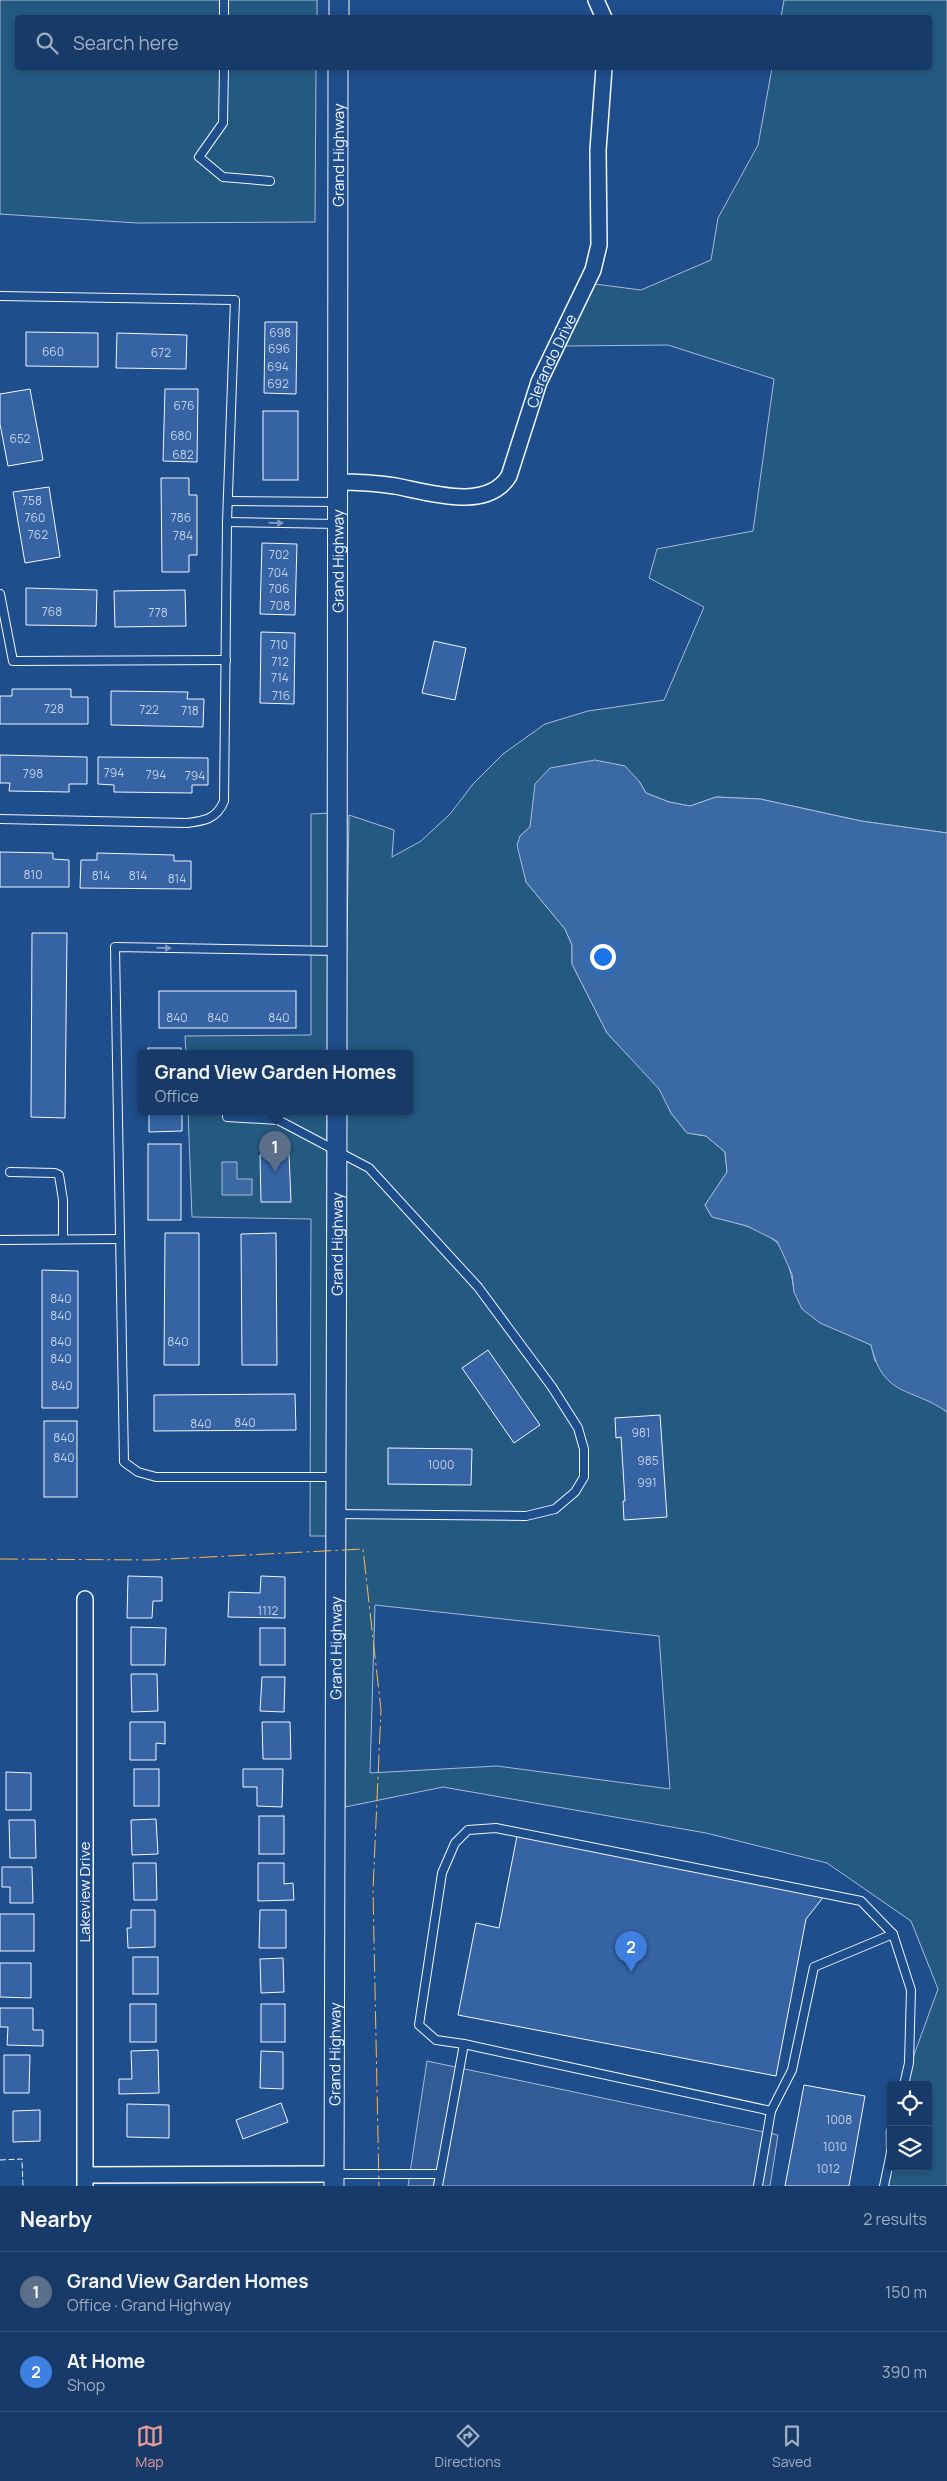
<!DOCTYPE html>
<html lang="en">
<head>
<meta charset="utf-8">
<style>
  body { margin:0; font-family:Manrope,sans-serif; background:#20416f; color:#f1f3f6 }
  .controls { position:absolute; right:15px; bottom:15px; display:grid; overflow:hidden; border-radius:5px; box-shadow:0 2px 8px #0003 }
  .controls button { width:45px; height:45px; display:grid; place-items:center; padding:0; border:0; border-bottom:1px solid #36547d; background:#173a69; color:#f1f3f6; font:25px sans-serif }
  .you { position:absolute; left:602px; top:956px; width:18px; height:18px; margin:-12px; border:4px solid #fff; border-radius:50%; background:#1a73e8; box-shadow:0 0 0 8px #1a73e833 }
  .badge { display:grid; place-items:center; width:32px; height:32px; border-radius:50%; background:#e69b98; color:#fff; font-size:16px; font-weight:700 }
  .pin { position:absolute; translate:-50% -41px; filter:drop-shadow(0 1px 2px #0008) }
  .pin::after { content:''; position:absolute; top:26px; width:18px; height:15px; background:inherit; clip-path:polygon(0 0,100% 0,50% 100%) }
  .popup { position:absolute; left:138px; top:1050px; width:275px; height:65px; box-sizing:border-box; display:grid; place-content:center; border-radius:5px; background:#173a69; filter:drop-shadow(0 1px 4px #0005); font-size:16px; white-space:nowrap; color:#9eadc0 }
  .popup b { font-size:19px; color:#f1f3f6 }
  .popup::after { content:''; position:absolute; left:50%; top:100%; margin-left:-10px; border:10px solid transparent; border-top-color:#173a69 }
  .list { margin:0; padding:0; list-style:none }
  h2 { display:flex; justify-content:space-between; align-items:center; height:65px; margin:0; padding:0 20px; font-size:21px }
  h2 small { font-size:16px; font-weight:400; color:#9eadc0 }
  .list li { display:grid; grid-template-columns:32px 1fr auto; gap:15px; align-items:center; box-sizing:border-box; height:80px; padding:0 20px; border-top:1px solid #36547d }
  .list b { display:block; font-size:19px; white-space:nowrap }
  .list p { margin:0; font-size:16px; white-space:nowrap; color:#9eadc0 }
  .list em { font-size:16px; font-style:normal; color:#9eadc0 }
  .icon { flex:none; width:28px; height:28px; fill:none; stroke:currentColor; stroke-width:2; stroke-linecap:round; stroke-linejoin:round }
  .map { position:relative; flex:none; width:947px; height:2186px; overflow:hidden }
  .search { position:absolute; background:#173a69; box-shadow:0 2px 8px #0003; left:15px; right:15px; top:15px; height:55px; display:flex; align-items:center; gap:12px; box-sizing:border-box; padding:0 18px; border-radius:5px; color:#9eadc0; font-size:19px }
  .sheet { height:225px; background:#173a69 }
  nav { display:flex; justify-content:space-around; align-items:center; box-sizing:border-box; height:70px; border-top:1px solid #36547d; background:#173a69; font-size:14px; color:#9eadc0 }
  nav a { display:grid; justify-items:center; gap:2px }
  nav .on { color:#e69b98 }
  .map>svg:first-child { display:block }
  .green { fill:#245a82; stroke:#a8bbd7; fill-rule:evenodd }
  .parking { fill:#305b95; stroke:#a8bbd7 }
  .water { fill:#3b69a3; stroke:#a8bbd7 }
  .building { fill:#3563a3; stroke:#f2f6ff }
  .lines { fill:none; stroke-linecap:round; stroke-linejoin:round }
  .service-casing { stroke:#f2f6ff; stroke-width:10 }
  .minor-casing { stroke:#f2f6ff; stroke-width:18 }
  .tertiary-casing { stroke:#f2f6ff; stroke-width:21 }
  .service { stroke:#1f4e8c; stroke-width:8 }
  .minor { stroke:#1f4e8c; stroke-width:15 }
  .tertiary { stroke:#1f4e8c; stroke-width:19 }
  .fence { stroke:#f2f6ff; stroke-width:1; stroke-dasharray:6 2.5; stroke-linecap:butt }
  .power { stroke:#ffb74d; stroke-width:1; stroke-dasharray:18 4 2.5 4; stroke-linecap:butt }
  .oneway { fill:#7e9ac0 }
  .labels { text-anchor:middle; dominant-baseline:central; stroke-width:4; stroke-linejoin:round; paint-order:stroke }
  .number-label { font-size:12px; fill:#c3d1e8 }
  .street-label { font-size:15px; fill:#f2f6ff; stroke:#1f4e8c }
</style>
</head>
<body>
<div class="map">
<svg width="947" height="2186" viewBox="0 0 947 2186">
  <rect width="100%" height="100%" fill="#1f4e8c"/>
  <g class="green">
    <path d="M0 0H317V17L18 18V68H316L315 222 137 223 0 214Z"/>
    <path d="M784 0H947V833L861 821 760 799 716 797 690 806 669 802 646 793 639 781 533 808 530 827 520 836 526 882 565 929 572 945V964L607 1033 660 1089 671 1113 687 1133 706 1136 725 1152 727 1172 705 1205 712 1217C733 1222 758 1227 775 1241 786 1249 793 1279 794 1292L847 1334 871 1345 875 1361 947 1412V2186H887L886 2131 891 2119V2167H928V2085H903L938 1989 911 1921 827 1863 706 1833 443 1787 345 1807 344 1111H409V1053H345L349 815 394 830 392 857 421 841 450 814 473 784 503 754 545 724 588 711 664 700 704 607 649 578 657 549 753 531 774 379 668 345 566 346 579 282 641 290 711 260 718 218 758 145 772 68H930V18L781 17ZM375 1605 659 1636 670 1789 497 1766 370 1773Z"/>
    <path d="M331 813 328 1053H186L185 1036 311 1035V814Z"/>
    <path d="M188 1111H327V1536H310L311 1219 192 1217Z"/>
  </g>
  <path class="parking" d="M427 2061 778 2135 770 2186H408Z"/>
  <g class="water">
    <path d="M595 760 625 766 639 781 646 793 669 802 690 806 716 797 760 799 861 821 947 833V1412C912 1387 883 1398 871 1345L820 1323 802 1309 794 1292 792 1274 777 1241 747 1226 712 1217 705 1205 727 1172 725 1152 706 1136 687 1133 671 1113 659 1089 607 1033 572 964V945L565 929 526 882 517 845 520 836 530 827 535 784 550 768Z"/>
    <path d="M222 1162H237V1179H252V1195H222Z"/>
  </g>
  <g class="building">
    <path d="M265 322H297L296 394 264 393Z"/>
    <path d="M26 332 98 333V367L26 366Z"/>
    <path d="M117 333 187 335 186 369 116 368Z"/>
    <path d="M30 389 43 460 8 466 0 424V394Z"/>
    <path d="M165 389H198L197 462 163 461Z"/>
    <rect x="263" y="411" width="35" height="69"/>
    <path d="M161 478H189V495H197V555H189V572H162Z"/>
    <path d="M49 487 60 557 25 563 13 492Z"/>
    <path d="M262 543 297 544 295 615 260 614Z"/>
    <path d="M26 588 97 590 96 626 26 625Z"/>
    <path d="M185 590 186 626 115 627 114 591Z"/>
    <path d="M261 632 295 633 294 704 260 703Z"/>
    <path d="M434 641 466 648 455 700 422 693Z"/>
    <path d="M12 689H71V697H88V724H0V696H12Z"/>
    <path d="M111 691 188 692 187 699H204L203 727 111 725Z"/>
    <path d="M0 755 87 757V784H69V792L9 791 10 783H0Z"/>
    <path d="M98 757 208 758V785H192V793L114 792V785L98 784Z"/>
    <path d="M0 852 53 853V859L69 860V887H0Z"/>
    <path d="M97 853 174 855V861H191V889L80 888 81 860H97Z"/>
    <path d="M32 933H67L65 1118 31 1117Z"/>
    <rect x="159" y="991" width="137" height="37"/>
    <rect x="148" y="1048" width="33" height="5"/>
    <path d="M149 1111H182V1131L149 1132Z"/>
    <rect x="148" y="1144" width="33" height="76"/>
    <path d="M289 1154 291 1202H261L260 1155Z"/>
    <path d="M165 1233H199V1365H164Z"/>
    <path d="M276 1233 277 1365H242L241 1234Z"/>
    <path d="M42 1270 78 1271V1408H42Z"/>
    <path d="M488 1350 540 1425 514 1443 462 1368Z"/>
    <path d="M295 1394 296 1430 154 1431V1395Z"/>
    <path d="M660 1415 667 1517 624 1520 623 1501H625L621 1437 616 1438 615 1418Z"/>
    <rect x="44" y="1421" width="33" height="76"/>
    <path d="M388 1448 472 1449 471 1485 388 1484Z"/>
    <path d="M128 1576 162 1577V1601H153L152 1618H127Z"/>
    <path d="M261 1576 285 1577V1618L228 1617 229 1592 260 1593Z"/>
    <path d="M131 1627 166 1628 165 1665H131Z"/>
    <rect x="260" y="1628" width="25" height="37"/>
    <path d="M131 1674H157L158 1711 132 1712Z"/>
    <path d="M262 1677H285L284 1712 260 1711Z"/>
    <path d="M130 1722H165V1744L156 1743V1760H130Z"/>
    <path d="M262 1722H290L291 1759H263Z"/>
    <rect x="134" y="1769" width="25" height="37"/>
    <path d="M243 1769H283L282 1807 257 1806V1787H243Z"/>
    <path d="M6 1772 31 1773V1810H6Z"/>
    <rect x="259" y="1816" width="25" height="38"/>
    <path d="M156 1819 158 1854 132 1855 131 1820Z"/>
    <path d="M9 1820H35L36 1858H10Z"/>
    <path d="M517 1836 825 1895 806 1919 776 2076 458 2015 476 1923 499 1928Z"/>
    <path d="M133 1863H156L157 1900H134Z"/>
    <path d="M258 1863H284V1884L293 1883 294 1900 258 1901Z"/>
    <path d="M2 1867H32L33 1903H10V1887H2Z"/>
    <path d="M131 1910H155V1947L128 1948 127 1928H131Z"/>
    <path d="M260 1910H286V1948H259Z"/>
    <rect x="0" y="1914" width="34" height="37"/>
    <rect x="133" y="1957" width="25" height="37"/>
    <path d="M283 1958 284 1992 261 1993 260 1959Z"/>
    <path d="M0 1963H31V1998L0 1997Z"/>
    <rect x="130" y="2004" width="26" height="38"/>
    <rect x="261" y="2004" width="24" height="38"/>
    <path d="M0 2008H33V2030H43V2046L7 2045 8 2027H0Z"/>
    <path d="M158 2050 159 2093 119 2094V2079H132L131 2051Z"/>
    <path d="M261 2051 283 2052V2089L260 2088Z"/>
    <path d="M4 2055H30L29 2093H4Z"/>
    <path d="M804 2085 865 2096 849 2186H785Z"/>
    <path d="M281 2103 288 2122 243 2139 236 2120Z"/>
    <path d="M127 2104 169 2105V2138L127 2137Z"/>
    <path d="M40 2110V2141L13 2142V2111Z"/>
  </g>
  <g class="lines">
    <defs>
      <g id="service">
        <path d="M224 18V0"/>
        <path d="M224 68 223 123 199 157 223 177 270 181"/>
        <path d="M0 296 235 300 227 522 224 801C217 819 204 821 187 823L0 819"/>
        <path d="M228 501 338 502"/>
        <path d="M227 522 338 524"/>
        <path d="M0 594 13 661 226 660"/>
        <path d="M227 1111V1117L278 1120 369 1168 478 1287 552 1387 578 1428 584 1449V1477L575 1492 555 1509 526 1516 337 1514"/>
        <path d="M10 1172 55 1173 59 1175 63 1200V1239"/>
        <path d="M0 1240 120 1239"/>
        <path d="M336 1477H156L138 1472 124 1462 115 947 337 951"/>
        <path d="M464 2044 436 2040 419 2025 442 1873 455 1843 468 1830 496 1828 861 1901 893 1934 911 1990 909 2063 904 2085"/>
        <path d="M771 2111 792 2070 814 1967 893 1934"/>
        <path d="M335 2174H440"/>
        <path d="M438 2186 464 2044 771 2111 758 2186"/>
        <path d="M884 2186 891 2152"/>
      </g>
      <g id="minor">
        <path d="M596 0 604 18"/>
        <path id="s1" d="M338 482C357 482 376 483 395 486 428 492 487 512 509 476L539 382 593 270 599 245 598 150 604 68"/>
        <path d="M85 1599V2186"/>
        <path d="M86 2175 335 2174"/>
      </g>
      <g id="tertiary">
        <path d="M339 18V0"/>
        <path id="s2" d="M337 1053 338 68"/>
        <path id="s3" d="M334 2186 337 1111"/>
      </g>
    </defs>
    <use href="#service" class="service-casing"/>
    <use href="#minor" class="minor-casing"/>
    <use href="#tertiary" class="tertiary-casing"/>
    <use href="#service" class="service"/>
    <use href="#minor" class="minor"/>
    <use href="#tertiary" class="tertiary"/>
    <path class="fence" d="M0 2160 22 2159 23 2186"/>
    <path class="power" d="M0 1559 151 1560 363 1549 381 1710 373 1890 379 2186"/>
  </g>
  <defs><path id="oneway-solid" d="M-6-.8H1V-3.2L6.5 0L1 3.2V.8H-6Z" transform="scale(1.25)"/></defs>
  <g class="oneway">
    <use href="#oneway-solid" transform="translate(276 523) rotate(1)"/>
    <use href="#oneway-solid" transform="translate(164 948) rotate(1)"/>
  </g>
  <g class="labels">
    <g class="number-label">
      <text x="280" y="332">698</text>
      <text x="279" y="348">696</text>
      <text x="53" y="351">660</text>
      <text x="161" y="352">672</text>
      <text x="278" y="366">694</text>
      <text x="278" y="383">692</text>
      <text x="184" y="405">676</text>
      <text x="181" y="435">680</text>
      <text x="20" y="438">652</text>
      <text x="183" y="454">682</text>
      <text x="32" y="500">758</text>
      <text x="35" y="517">760</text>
      <text x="181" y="517">786</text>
      <text x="38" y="534">762</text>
      <text x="183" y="535">784</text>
      <text x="279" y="554">702</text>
      <text x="278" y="572">704</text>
      <text x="279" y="588">706</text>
      <text x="280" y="605">708</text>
      <text x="52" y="611">768</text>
      <text x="158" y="612">778</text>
      <text x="279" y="644">710</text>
      <text x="280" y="661">712</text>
      <text x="280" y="677">714</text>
      <text x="281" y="695">716</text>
      <text x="54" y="708">728</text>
      <text x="149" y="709">722</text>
      <text x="190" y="710">718</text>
      <text x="114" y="772">794</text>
      <text x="33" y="773">798</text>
      <text x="156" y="774">794</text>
      <text x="195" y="775">794</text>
      <text x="33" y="874">810</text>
      <text x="101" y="875">814</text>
      <text x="138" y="875">814</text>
      <text x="177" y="878">814</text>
      <text x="177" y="1017">840</text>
      <text x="218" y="1017">840</text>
      <text x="279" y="1017">840</text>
      <text x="61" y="1298">840</text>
      <text x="61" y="1315">840</text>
      <text x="61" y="1341">840</text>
      <text x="178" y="1341">840</text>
      <text x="61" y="1358">840</text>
      <text x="62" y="1385">840</text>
      <text x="245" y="1422">840</text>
      <text x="201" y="1423">840</text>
      <text x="641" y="1432">981</text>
      <text x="64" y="1437">840</text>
      <text x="64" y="1457">840</text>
      <text x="648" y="1460">985</text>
      <text x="441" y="1464">1000</text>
      <text x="647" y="1482">991</text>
      <text x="268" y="1610">1112</text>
      <text x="839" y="2119">1008</text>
      <text x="835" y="2146">1010</text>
      <text x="828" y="2168">1012</text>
    </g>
    <g class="street-label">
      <text stroke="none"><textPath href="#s2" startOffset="898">Grand Highway</textPath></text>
      <text stroke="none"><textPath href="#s1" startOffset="302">Clerando Drive</textPath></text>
      <text stroke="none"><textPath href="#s2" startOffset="492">Grand Highway</textPath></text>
      <text stroke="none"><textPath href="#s3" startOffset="942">Grand Highway</textPath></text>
      <text stroke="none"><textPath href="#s3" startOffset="538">Grand Highway</textPath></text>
      <text transform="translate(84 1892) rotate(-90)">Lakeview Drive</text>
      <text stroke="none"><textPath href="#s3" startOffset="132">Grand Highway</textPath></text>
    </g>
  </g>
</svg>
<div class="controls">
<button><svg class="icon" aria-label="locate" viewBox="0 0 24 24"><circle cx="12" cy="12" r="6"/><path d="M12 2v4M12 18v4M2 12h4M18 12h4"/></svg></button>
<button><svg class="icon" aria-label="layers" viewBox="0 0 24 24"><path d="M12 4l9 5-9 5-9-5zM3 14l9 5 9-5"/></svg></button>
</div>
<div class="you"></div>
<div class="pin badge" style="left:275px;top:1172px;background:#5c6f8a">1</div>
<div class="popup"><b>Grand View Garden Homes</b>Office</div>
<div class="pin badge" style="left:631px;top:1972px;background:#3f7fe0">2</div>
<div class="search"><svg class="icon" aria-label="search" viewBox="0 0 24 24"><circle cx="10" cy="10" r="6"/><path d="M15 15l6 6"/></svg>Search here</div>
</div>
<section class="sheet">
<h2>Nearby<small>2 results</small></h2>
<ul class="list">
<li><span class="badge" style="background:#5c6f8a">1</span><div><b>Grand View Garden Homes</b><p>Office · Grand Highway</p></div><em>150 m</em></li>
<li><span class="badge" style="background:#3f7fe0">2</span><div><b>At Home</b><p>Shop</p></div><em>390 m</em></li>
</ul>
</section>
<nav>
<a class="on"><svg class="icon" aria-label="map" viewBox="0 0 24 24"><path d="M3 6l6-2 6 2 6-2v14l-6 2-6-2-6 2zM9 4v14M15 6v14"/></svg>Map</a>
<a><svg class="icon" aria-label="directions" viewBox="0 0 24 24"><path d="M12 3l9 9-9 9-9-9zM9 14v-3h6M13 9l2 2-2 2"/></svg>Directions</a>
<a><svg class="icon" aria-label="saved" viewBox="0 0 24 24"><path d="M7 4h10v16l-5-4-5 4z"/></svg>Saved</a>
</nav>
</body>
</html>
